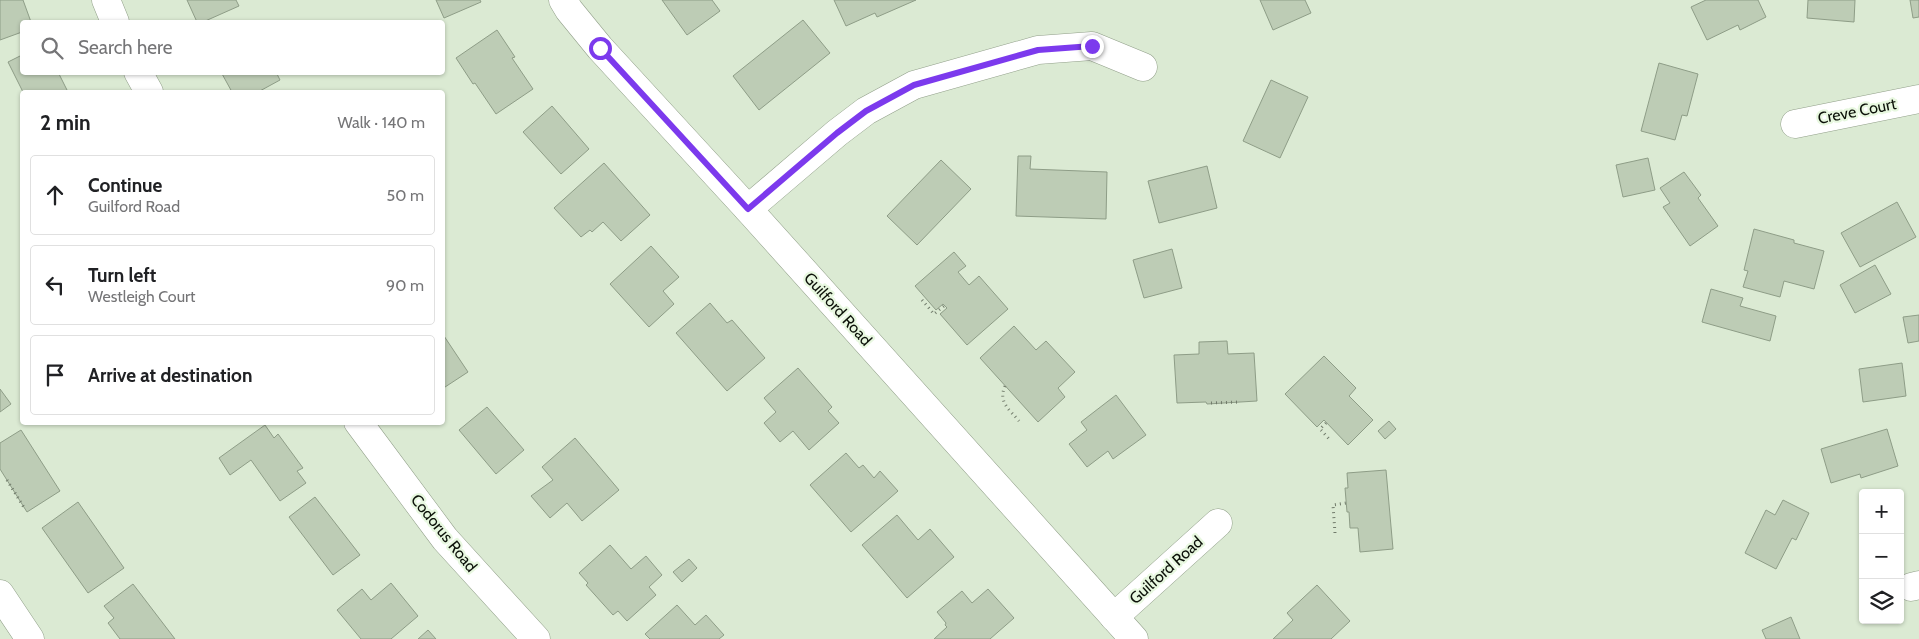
<!DOCTYPE html>
<html lang="en">
<head>
<meta charset="utf-8">
<style>
  body { margin:0; font-family:Cabin,sans-serif; background:#f2f2f2; color:#202124 }
  .controls { position:absolute; right:15px; bottom:15px; display:grid; overflow:hidden; border-radius:5px; box-shadow:0 1px 4px #0004 }
  .controls button { width:45px; height:45px; display:grid; place-items:center; padding:0; border:0; border-bottom:1px solid #e0e0e0; background:#fff; color:#202124; font:25px sans-serif }
  .stop { position:absolute; width:15px; height:15px; margin:-11px; border:4px solid #7c3aed; border-radius:50%; background:#fff }
  .stop.end { background:#7c3aed; border-color:#fff; box-shadow:0 1px 5px #0008 }
  .list { margin:0; padding:0; list-style:none }
  h2 { display:flex; justify-content:space-between; align-items:center; height:65px; margin:0; padding:0 20px; font-size:21px }
  h2 small { font-size:16px; font-weight:400; color:#757577 }
  .list li { display:grid; grid-template-columns:32px 1fr auto; gap:15px; align-items:center; box-sizing:border-box; height:80px; margin:0 10px 10px; padding:0 10px; border:1px solid #e0e0e0; border-radius:5px }
  .list b { display:block; font-size:19px; white-space:nowrap }
  .list p { margin:0; font-size:16px; white-space:nowrap; color:#757577 }
  .list em { font-size:16px; font-style:normal; color:#757577 }
  .icon { flex:none; width:28px; height:28px; fill:none; stroke:currentColor; stroke-width:2; stroke-linecap:round; stroke-linejoin:round }
  .map { position:relative; flex:none; width:1919px; height:639px; overflow:hidden }
  .search { position:absolute; background:#fff; box-shadow:0 1px 4px #0004; left:20px; top:20px; width:425px; height:55px; display:flex; align-items:center; gap:12px; box-sizing:border-box; padding:0 18px; border-radius:5px; color:#757577; font-size:19px }
  .panel { position:absolute; background:#fff; box-shadow:0 1px 4px #0004; left:20px; top:90px; width:425px; height:335px; border-radius:5px }
  .map>svg:first-child { display:block }
  .building { fill:#bdccb5; stroke:#8e9d87 }
  .lines { fill:none; stroke-linecap:round; stroke-linejoin:round }
  .street-casing { stroke:#919f89; stroke-width:29 }
  .path { stroke:#717b6b; stroke-width:3; stroke-dasharray:1 4; stroke-linecap:butt }
  .street { stroke:#fff; stroke-width:28 }
  .route { stroke:#7c3aed; stroke-width:6 }
  .labels { text-anchor:middle; dominant-baseline:central; stroke-width:4.5; stroke-linejoin:round; paint-order:stroke }
  .street-label { font-size:16px; fill:#0c1109; stroke:#e8f8e0 }
</style>
</head>
<body>
<div class="map">
<svg width="1919" height="639" viewBox="0 0 1919 639">
  <rect width="100%" height="100%" fill="#dbead3"/>
  <g class="building">
    <path d="M0 0H23L31 22H22V32L0 40Z"/>
    <path d="M187 0H236L239 6 203 22H197Z"/>
    <path d="M436 0H480L481 2 444 18Z"/>
    <path d="M662 0H712L720 11 687 35Z"/>
    <path d="M834 0H916L877 17 875 13 846 26Z"/>
    <path d="M1260 0H1305L1311 13 1273 30Z"/>
    <path d="M1706 0H1758L1766 17 1740 30 1738 25 1707 40 1691 7Z"/>
    <path d="M1808 0H1855L1854 22 1807 18Z"/>
    <path d="M1910 0H1919V17L1913 18Z"/>
    <path d="M803 20 830 53 759 110 733 76Z"/>
    <path d="M497 30 515 57 512 58 533 89 496 114 475 83 473 84 456 58Z"/>
    <path d="M22 55V72H58L68 92H23L8 62Z"/>
    <path d="M1659 63 1698 74 1687 116 1682 115 1675 140 1641 131Z"/>
    <path d="M221 72H276L280 80 258 92H232Z"/>
    <path d="M1271 80 1308 97 1280 158 1243 141Z"/>
    <path d="M552 106 589 149 561 174 523 132Z"/>
    <path d="M1018 156H1031L1030 169 1107 172 1106 219 1016 216Z"/>
    <path d="M1648 158 1655 190 1623 197 1616 165Z"/>
    <path d="M941 160 971 189 917 245 887 216Z"/>
    <path d="M604 163 650 215 621 241 603 222 592 232 590 230 581 237 554 208Z"/>
    <path d="M1207 166 1217 208 1159 223 1148 181Z"/>
    <path d="M1684 172 1701 195 1698 198 1718 226 1690 246 1663 207 1670 203 1660 188Z"/>
    <path d="M1897 202 1916 237 1860 267 1841 233Z"/>
    <path d="M1754 229 1794 240V243L1824 251 1814 289 1784 281 1780 297 1743 287 1748 271 1744 270Z"/>
    <path d="M651 246 679 277 663 291 674 304 649 327 610 284Z"/>
    <path d="M1172 249 1182 288 1144 298 1133 260Z"/>
    <path d="M954 252 966 266 958 272 969 285 979 276 1008 309 967 345 940 314 947 308 943 304 936 310 915 286Z"/>
    <path d="M1875 265 1891 294 1855 313 1840 285Z"/>
    <path d="M1711 289 1743 298 1740 306 1776 316 1770 341 1702 322Z"/>
    <path d="M710 303 727 323 732 320 765 358 727 391 676 333Z"/>
    <path d="M1919 315V341L1908 343 1903 317Z"/>
    <path d="M1014 326 1036 350 1046 341 1075 372 1058 388 1065 397 1038 422 980 358Z"/>
    <path d="M442 333 468 372 442 389Z"/>
    <path d="M1227 341 1228 354 1254 353 1257 401 1207 404 1206 402 1177 403 1174 355 1199 354V342Z"/>
    <path d="M1324 356 1356 388 1349 396 1373 420 1348 445 1324 420 1317 427 1285 394Z"/>
    <path d="M1902 363 1906 396 1863 402 1859 369Z"/>
    <path d="M798 368 832 407 828 411 839 423 809 450 793 431 780 442 764 423 776 412 764 398Z"/>
    <path d="M0 389 11 404 0 412Z"/>
    <path d="M1116 395 1146 435 1113 459 1108 451 1087 467 1069 444 1087 430 1081 422Z"/>
    <path d="M487 407 524 450 496 474 459 430Z"/>
    <path d="M1389 421 1396 429 1385 439 1378 431Z"/>
    <path d="M265 425 274 438 278 434 303 468 297 471 306 483 280 501 251 460 230 475 219 458Z"/>
    <path d="M1887 429 1898 466 1861 478 1860 474 1831 483 1821 449Z"/>
    <path d="M21 430 60 491 27 512 0 469V443Z"/>
    <path d="M575 438 619 490 582 521 567 503 550 518 531 496 553 480 542 467Z"/>
    <path d="M846 453 859 468 863 465 874 478 880 471 898 491 851 532 810 485Z"/>
    <path d="M1386 470 1393 549 1360 552 1358 528H1350L1349 512H1347L1345 488H1348L1347 473Z"/>
    <path d="M315 497 360 555 333 575 289 517Z"/>
    <path d="M1783 500 1809 513 1796 540 1792 538 1776 569 1745 553 1766 510 1775 515Z"/>
    <path d="M78 502 124 568 88 593 42 528Z"/>
    <path d="M897 515 918 540 930 529 954 557 907 598 862 545Z"/>
    <path d="M610 545 631 569 646 556 662 575 649 587 656 595 627 621 618 611 613 615 586 585 588 583 579 573Z"/>
    <path d="M689 559 697 568 682 582 673 572Z"/>
    <path d="M391 583 418 616 391 639H361L337 610 362 589 371 600Z"/>
    <path d="M133 584 175 639H120L108 623 114 618 104 606Z"/>
    <path d="M1317 585 1350 621 1331 639H1273L1293 620 1287 613Z"/>
    <path d="M988 589 1014 618 990 639H934L947 627 945 625 946 623 937 612 962 591 972 603Z"/>
    <path d="M677 605 695 625 706 615 724 635 719 639H650L645 634Z"/>
    <path d="M1791 617 1800 639H1766L1762 630Z"/>
    <path d="M428 630 436 639H418Z"/>
  </g>
  <g class="lines">
    <defs>
      <g id="street">
        <path d="M106 0 115 22"/>
        <path d="M563 0 569 10 600 48 748 209 1134 639"/>
        <path d="M138 72 149 92"/>
        <path d="M1795 124 1919 99"/>
        <path d="M748 209 837 133 866 111 914 85 1038 50 1092 46 1143 67"/>
        <path d="M358 422 445 539 536 639"/>
        <path d="M1911 587 1919 585"/>
        <path d="M0 594 30 639"/>
        <path d="M1114 617 1218 523"/>
      </g>
    </defs>
    <use href="#street" class="street-casing"/>
    <g class="path">
      <path d="M922 300 934 314 944 306"/>
      <path d="M1005 386C998 402 1009 409 1019 421"/>
      <path d="M1211 403 1240 402"/>
      <path d="M1326 423 1320 429 1330 440"/>
      <path d="M7 480 25 509"/>
      <path d="M1335 533 1333 505 1346 503"/>
    </g>
    <use href="#street" class="street"/>
  </g>
  <g class="lines">
    <path class="route" d="M600 48 748 209 837 133 866 111 914 85 1038 50 1092 46"/>
  </g>
  <g class="labels">
    <g class="street-label">
      <text transform="translate(1857 111) rotate(-11)">Creve Court</text>
      <text transform="translate(838 309) rotate(48)">Guilford Road</text>
      <text transform="translate(444 533) rotate(51)">Codorus Road</text>
      <text transform="translate(1166 570) rotate(-42)">Guilford Road</text>
    </g>
  </g>
</svg>
<div class="controls">
<button>+</button>
<button>−</button>
<button><svg class="icon" aria-label="layers" viewBox="0 0 24 24"><path d="M12 4l9 5-9 5-9-5zM3 14l9 5 9-5"/></svg></button>
</div>
<div class="stop" style="left:600px;top:48px"></div>
<div class="stop end" style="left:1092px;top:46px"></div>
<div class="search"><svg class="icon" aria-label="search" viewBox="0 0 24 24"><circle cx="10" cy="10" r="6"/><path d="M15 15l6 6"/></svg>Search here</div>
<section class="panel">
<h2>2 min<small>Walk · 140 m</small></h2>
<ul class="list">
<li><svg class="icon" aria-label="ahead" viewBox="0 0 24 24"><path d="M12 20V5M6 11l6-6 6 6"/></svg><div><b>Continue</b><p>Guilford Road</p></div><em>50 m</em></li>
<li><svg class="icon" aria-label="left" viewBox="0 0 24 24"><path d="M17 20v-9H6M10 6l-5 5 5 5"/></svg><div><b>Turn left</b><p>Westleigh Court</p></div><em>90 m</em></li>
<li><svg class="icon" aria-label="arrive" viewBox="0 0 24 24"><path d="M6 21V4h12l-3 4 3 4H6"/></svg><div><b>Arrive at destination</b></div></li>
</ul>
</section>
</div>
</body>
</html>
